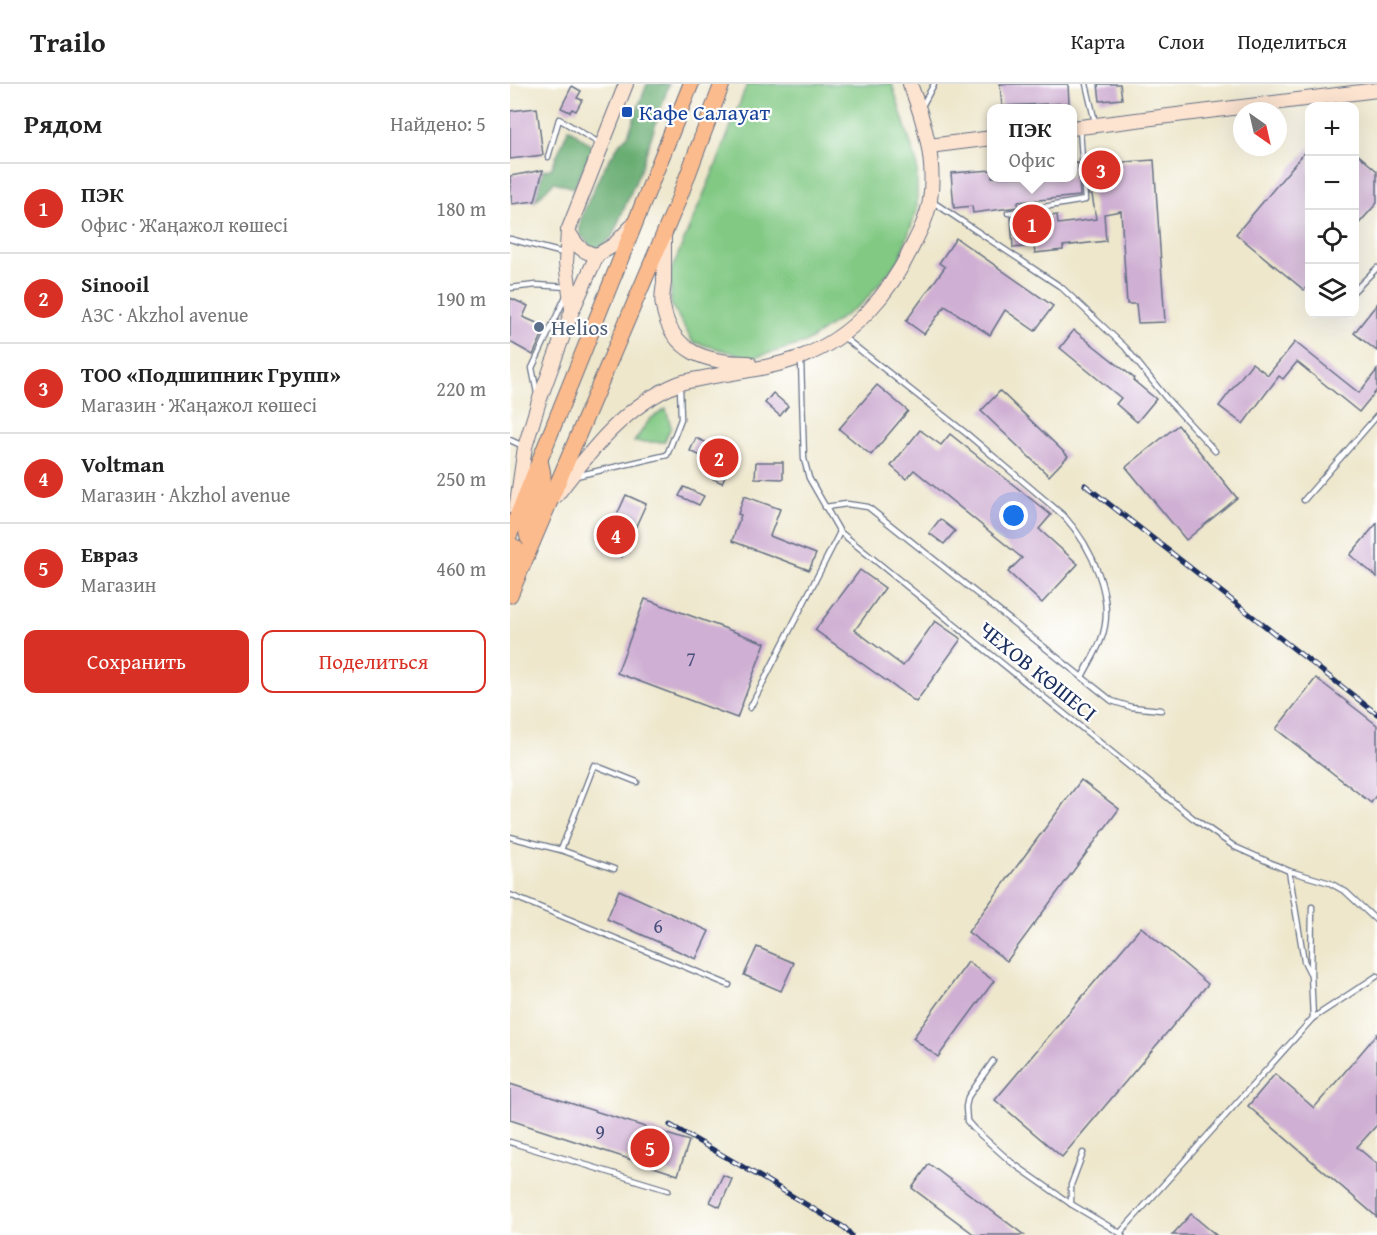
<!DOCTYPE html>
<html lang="ru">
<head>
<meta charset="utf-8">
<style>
  body { margin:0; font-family:"Gentium Book Plus",serif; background:#f6f6f6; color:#222 }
  .controls { position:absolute; right:18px; top:18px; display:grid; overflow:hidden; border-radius:12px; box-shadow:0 6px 24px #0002 }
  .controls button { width:54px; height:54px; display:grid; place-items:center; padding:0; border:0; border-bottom:2px solid #e0e0e0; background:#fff; color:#222; font:30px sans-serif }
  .compass { position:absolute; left:723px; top:18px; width:54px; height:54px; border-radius:50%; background:#fff; box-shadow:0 6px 24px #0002; rotate:146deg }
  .you { position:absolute; left:504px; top:432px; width:21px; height:21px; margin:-15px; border:4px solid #fff; border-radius:50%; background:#1a73e8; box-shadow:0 0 0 9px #1a73e833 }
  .badge { display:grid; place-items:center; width:39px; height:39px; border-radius:50%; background:#d93025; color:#fff; font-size:20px; font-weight:700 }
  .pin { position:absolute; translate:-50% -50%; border:3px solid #fff; box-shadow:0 2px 6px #0006 }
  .popup { position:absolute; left:477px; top:20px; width:90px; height:78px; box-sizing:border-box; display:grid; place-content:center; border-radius:12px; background:#fff; filter:drop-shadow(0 2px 4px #0005); font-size:20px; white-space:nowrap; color:#767676 }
  .popup b { font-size:22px; color:#222 }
  .popup::after { content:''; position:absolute; left:50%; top:100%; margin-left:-12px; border:12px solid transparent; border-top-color:#fff }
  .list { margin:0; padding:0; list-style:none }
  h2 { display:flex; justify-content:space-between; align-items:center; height:78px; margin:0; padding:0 24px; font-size:26px }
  h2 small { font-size:20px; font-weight:400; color:#767676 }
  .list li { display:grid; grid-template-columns:39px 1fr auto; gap:18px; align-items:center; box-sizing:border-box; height:90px; padding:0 24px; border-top:2px solid #e0e0e0 }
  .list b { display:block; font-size:22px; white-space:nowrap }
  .list p { margin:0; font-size:20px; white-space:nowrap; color:#767676 }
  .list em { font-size:20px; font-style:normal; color:#767676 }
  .actions { display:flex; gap:12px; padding:18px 24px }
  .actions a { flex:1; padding:14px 0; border:2px solid #d93025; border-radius:12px; text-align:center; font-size:21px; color:#d93025 }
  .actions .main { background:#d93025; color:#fff }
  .icon { flex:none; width:33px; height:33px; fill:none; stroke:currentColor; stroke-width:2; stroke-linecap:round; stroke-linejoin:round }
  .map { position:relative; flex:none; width:867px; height:1151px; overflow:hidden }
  header { display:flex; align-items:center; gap:36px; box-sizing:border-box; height:84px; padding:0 30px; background:#fff; border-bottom:2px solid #e0e0e0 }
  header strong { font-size:28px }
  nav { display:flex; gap:33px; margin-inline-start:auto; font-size:21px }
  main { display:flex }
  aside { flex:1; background:#fff }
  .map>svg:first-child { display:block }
  .green { fill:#82c984; stroke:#4e7c71; stroke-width:1.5 }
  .forest { fill:#69ad72; stroke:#426e68; stroke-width:1.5 }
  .building { fill:#cfafd3 }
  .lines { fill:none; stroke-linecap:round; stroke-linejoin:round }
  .lane-casing { stroke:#656f84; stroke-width:7 }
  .secondary-casing { stroke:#656f84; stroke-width:16 }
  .primary-casing { stroke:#656f84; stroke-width:17 }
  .lane { stroke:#fff; stroke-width:4.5 }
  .secondary { stroke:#fde4d1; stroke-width:14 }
  .primary { stroke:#fbbb8d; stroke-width:15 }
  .rail-casing { stroke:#1b2f5e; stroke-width:5 }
  .rail { stroke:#fff; stroke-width:3; stroke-dasharray:9; stroke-linecap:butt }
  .transit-dot { fill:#1a4fb4; stroke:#fff; stroke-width:2 }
  .service-dot { fill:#5c6f8a; stroke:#fff; stroke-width:2 }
  .labels { text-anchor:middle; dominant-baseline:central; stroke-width:4.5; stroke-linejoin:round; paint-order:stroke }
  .number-label { font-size:20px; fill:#484f7b }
  .transit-label { font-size:22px; fill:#164399; stroke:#fff; text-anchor:start }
  .service-label { font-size:22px; fill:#4e5e75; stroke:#fff; text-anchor:start }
  .street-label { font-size:22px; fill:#1b2f5e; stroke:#fff }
</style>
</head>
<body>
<header>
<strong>Trailo</strong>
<nav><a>Карта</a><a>Слои</a><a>Поделиться</a></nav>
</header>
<main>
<aside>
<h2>Рядом<small>Найдено: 5</small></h2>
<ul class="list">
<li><span class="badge">1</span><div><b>ПЭК</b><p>Офис · Жаңажол көшесі</p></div><em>180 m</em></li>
<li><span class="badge">2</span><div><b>Sinooil</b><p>АЗС · Akzhol avenue</p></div><em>190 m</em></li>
<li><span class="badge">3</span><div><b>ТОО «Подшипник Групп»</b><p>Магазин · Жаңажол көшесі</p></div><em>220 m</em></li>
<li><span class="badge">4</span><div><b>Voltman</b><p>Магазин · Akzhol avenue</p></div><em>250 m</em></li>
<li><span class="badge">5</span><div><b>Евраз</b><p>Магазин</p></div><em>460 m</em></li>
</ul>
<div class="actions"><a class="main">Сохранить</a><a>Поделиться</a></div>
</aside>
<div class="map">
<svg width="867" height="1151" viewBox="0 0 867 1151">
  <rect width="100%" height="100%" fill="#fff"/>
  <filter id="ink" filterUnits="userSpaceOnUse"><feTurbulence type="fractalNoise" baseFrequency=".0167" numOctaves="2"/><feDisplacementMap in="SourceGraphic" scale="12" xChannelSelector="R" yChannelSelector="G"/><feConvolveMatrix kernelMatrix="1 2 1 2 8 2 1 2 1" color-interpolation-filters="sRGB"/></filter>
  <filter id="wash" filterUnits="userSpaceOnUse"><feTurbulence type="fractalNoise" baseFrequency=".008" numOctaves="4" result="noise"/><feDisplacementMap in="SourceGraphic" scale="24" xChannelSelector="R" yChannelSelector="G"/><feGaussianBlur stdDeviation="1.35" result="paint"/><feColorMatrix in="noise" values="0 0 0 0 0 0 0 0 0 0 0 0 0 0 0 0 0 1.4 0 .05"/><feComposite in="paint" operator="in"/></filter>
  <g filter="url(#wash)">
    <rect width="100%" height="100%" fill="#eee7cc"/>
    <g class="green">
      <path d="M237 0H382L407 80V126L389 176 354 218 295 259 242 274 183 258 161 220V187L209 74Z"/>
      <path d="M156 325 161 343 154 358H124L140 335Z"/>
    </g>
    <g class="forest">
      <path d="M137 0H159L130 87 102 153 91 163H81L70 150V139L74 127 92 87 110 59 118 51Z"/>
      <path d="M59 44 83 63 64 104 44 98 25 117 33 86 41 85Z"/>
    </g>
    <g id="blocks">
      <g class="building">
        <path d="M490 0H558L559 19 492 22Z"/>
        <path d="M588 0H610L612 15 590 17Z"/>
        <path d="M62 2 71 7 67 14 72 16 66 27 62 25 60 28 51 24Z"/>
        <path d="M27 24 33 71 0 75V27Z"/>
        <path d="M800 62V199L794 206 726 150Z"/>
        <path d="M844 67 867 87V119L844 145Z"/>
        <path d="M598 75 599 79 644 76 655 238 628 239 626 220H617L611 127 594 130 596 157 553 162V166L525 169 524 162 503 164 501 133 509 132V136L547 131 548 140 586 135 582 111H579L577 78Z"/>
        <path d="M568 79 570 112 508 118V123L463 129 462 122 444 124 441 89 482 86V93H562V80Z"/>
        <path d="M33 86 25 117 2 120 0 92Z"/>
        <path d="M446 154 543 222 525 247 495 226 480 251 435 222 414 250 396 237 435 183 429 179Z"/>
        <path d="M0 214 18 222 13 233 36 243 23 271 0 258Z"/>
        <path d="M867 220V267L844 249Z"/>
        <path d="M564 246 624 294 623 296 646 315 627 338 606 320 611 314 550 264Z"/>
        <path d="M785 258 849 309 867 286V306L849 328 787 278 773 295 769 292 733 340 709 322 742 279 758 291Z"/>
        <path d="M367 301 398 327 361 371 329 345Z"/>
        <path d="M490 307 558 372 539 392 471 327Z"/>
        <path d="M263 309 278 322 270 332 255 319Z"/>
        <path d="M668 341 727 414 676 456 616 383Z"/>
        <path d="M410 346 431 361 440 350 541 431 529 445 568 480 532 519 498 488 512 474 404 386 396 395 381 382Z"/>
        <path d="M186 354 224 371 212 399 195 391 202 377 180 367Z"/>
        <path d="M246 378H273V395L245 394Z"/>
        <path d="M174 403 194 412 189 421 169 412Z"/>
        <path d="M116 411 136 420 112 473 92 464Z"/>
        <path d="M234 412 270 425 260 452 306 470 299 486 222 457 231 431 228 430Z"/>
        <path d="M430 435 445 447 434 460 419 449Z"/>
        <path d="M867 439V493L840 471Z"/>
        <path d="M350 486 375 504 345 546 393 582 425 537 451 555 406 618 305 546Z"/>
        <path d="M135 515 255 559 227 634 107 589Z"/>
        <path d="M806 594 867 641V710L861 719 766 645Z"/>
        <path d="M571 696 609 725 497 877 458 848Z"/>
        <path d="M109 806 199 847 186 875 97 835Z"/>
        <path d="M631 843 698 900 552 1073 485 1016Z"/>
        <path d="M247 863 284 879 271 907 234 891Z"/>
        <path d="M458 878 484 897 428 973 403 954Z"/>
        <path d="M867 950V1041L847 1063 867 1080V1133L738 1022 765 990 804 1024Z"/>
        <path d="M0 1000 179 1057 168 1091 0 1036Z"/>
        <path d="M419 1080 514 1151H465L402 1104Z"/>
        <path d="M213 1091 222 1095 210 1123 200 1118Z"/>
        <path d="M681 1130 706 1151H662Z"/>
      </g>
    </g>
  </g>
  <g filter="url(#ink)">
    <use href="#blocks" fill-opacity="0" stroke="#656f84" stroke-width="1.5"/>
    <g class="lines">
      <defs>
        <g id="lane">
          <path d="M576 0 585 38"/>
          <path d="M411 24 424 0"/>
          <path d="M38 73 49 35 89 59"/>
          <path d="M423 118 551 203 615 263 657 315 705 367"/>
          <path d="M498 129 575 116 570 46"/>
          <path d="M0 155 53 169"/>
          <path d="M0 204 26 201 57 203"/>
          <path d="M844 207 867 184"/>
          <path d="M332 252 457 350 554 432C581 462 607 515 591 556 586 569 578 581 572 593"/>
          <path d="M291 276 294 375 299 394 330 448 683 734 725 763 779 787 820 799 836 808 867 837"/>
          <path d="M27 309 22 284 56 212"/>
          <path d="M0 356 13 362"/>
          <path d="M66 392 157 371 171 335 170 302"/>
          <path d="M794 416 867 332"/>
          <path d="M315 423 337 420 358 423 602 617 621 623 651 626"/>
          <path d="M240 624 330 448"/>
          <path d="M0 753 51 766 104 785"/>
          <path d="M51 766 84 681 127 698"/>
          <path d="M779 787 794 877 800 889"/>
          <path d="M0 811 219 901"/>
          <path d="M802 823 801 890 803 934"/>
          <path d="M483 977 458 1013 456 1023 457 1037 464 1045 501 1078 561 1120 610 1149"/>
          <path d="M0 1058 158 1106"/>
          <path d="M561 1120V1101L573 1069"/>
          <path d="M612 1151 610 1149 803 934 867 892"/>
        </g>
        <g id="secondary">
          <path d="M562 44 867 6"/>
          <path d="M419 62 482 54"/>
          <path d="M58 147C66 161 71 168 87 171"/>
          <path d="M154 153C154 168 154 184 154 199 153 207 151 215 153 222 161 269 197 279 239 279"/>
          <path d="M62 225 56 179 58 147 116 0"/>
          <path d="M46 412C81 366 115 321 170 299 209 289 254 287 291 273 344 253 381 208 404 159 411 145 418 131 420 116 426 77 414 36 400 0"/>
          <path d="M6 426 15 363 29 317 62 227 87 171 104 161 121 143"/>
        </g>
        <g id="primary">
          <path d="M0 450 181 0"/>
          <path d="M22 457 18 454C11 435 31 419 33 400 34 392 32 384 30 377"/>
          <path d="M0 460 6 464 7 469 1 485"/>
          <path d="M0 511 168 117 212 0"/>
        </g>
      </defs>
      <use href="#lane" class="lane-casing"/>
      <use href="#secondary" class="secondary-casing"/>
      <use href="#primary" class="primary-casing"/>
      <use href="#lane" class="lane"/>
      <use href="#secondary" class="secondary"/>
      <use href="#primary" class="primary"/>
      <defs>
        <g id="rail">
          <path d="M575 401 867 630"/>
          <path d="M160 1041 254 1095 335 1144 341 1151"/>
        </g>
      </defs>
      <use href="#rail" class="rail-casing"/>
      <use href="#rail" class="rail"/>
    </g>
  </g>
  <rect class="transit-dot" x="111" y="22" width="12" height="12" rx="3"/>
  <circle class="service-dot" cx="29" cy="243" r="6"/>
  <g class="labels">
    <g class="number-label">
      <text x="181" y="574">7</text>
      <text x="148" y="841">6</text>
      <text x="90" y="1047">9</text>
    </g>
    <g class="transit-label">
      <text x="129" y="28">Кафе Салауат</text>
    </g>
    <g class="service-label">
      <text x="41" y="243">Helios</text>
    </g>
    <g class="street-label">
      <text transform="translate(528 587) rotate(39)">ЧЕХОВ КӨШЕСІ</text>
    </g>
  </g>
</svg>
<div class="controls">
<button>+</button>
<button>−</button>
<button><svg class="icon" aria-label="locate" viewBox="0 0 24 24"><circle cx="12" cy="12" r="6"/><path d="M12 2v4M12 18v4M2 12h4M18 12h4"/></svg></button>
<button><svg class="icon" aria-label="layers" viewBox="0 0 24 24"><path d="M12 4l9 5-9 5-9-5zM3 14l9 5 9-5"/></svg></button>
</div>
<svg class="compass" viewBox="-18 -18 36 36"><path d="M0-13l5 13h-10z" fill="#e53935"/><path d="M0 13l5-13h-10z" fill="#767676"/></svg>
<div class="you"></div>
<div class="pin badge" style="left:522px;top:140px">1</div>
<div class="popup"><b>ПЭК</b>Офис</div>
<div class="pin badge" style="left:209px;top:374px">2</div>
<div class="pin badge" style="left:591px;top:86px">3</div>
<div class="pin badge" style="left:106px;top:451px">4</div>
<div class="pin badge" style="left:140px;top:1064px">5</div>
</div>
</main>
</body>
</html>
